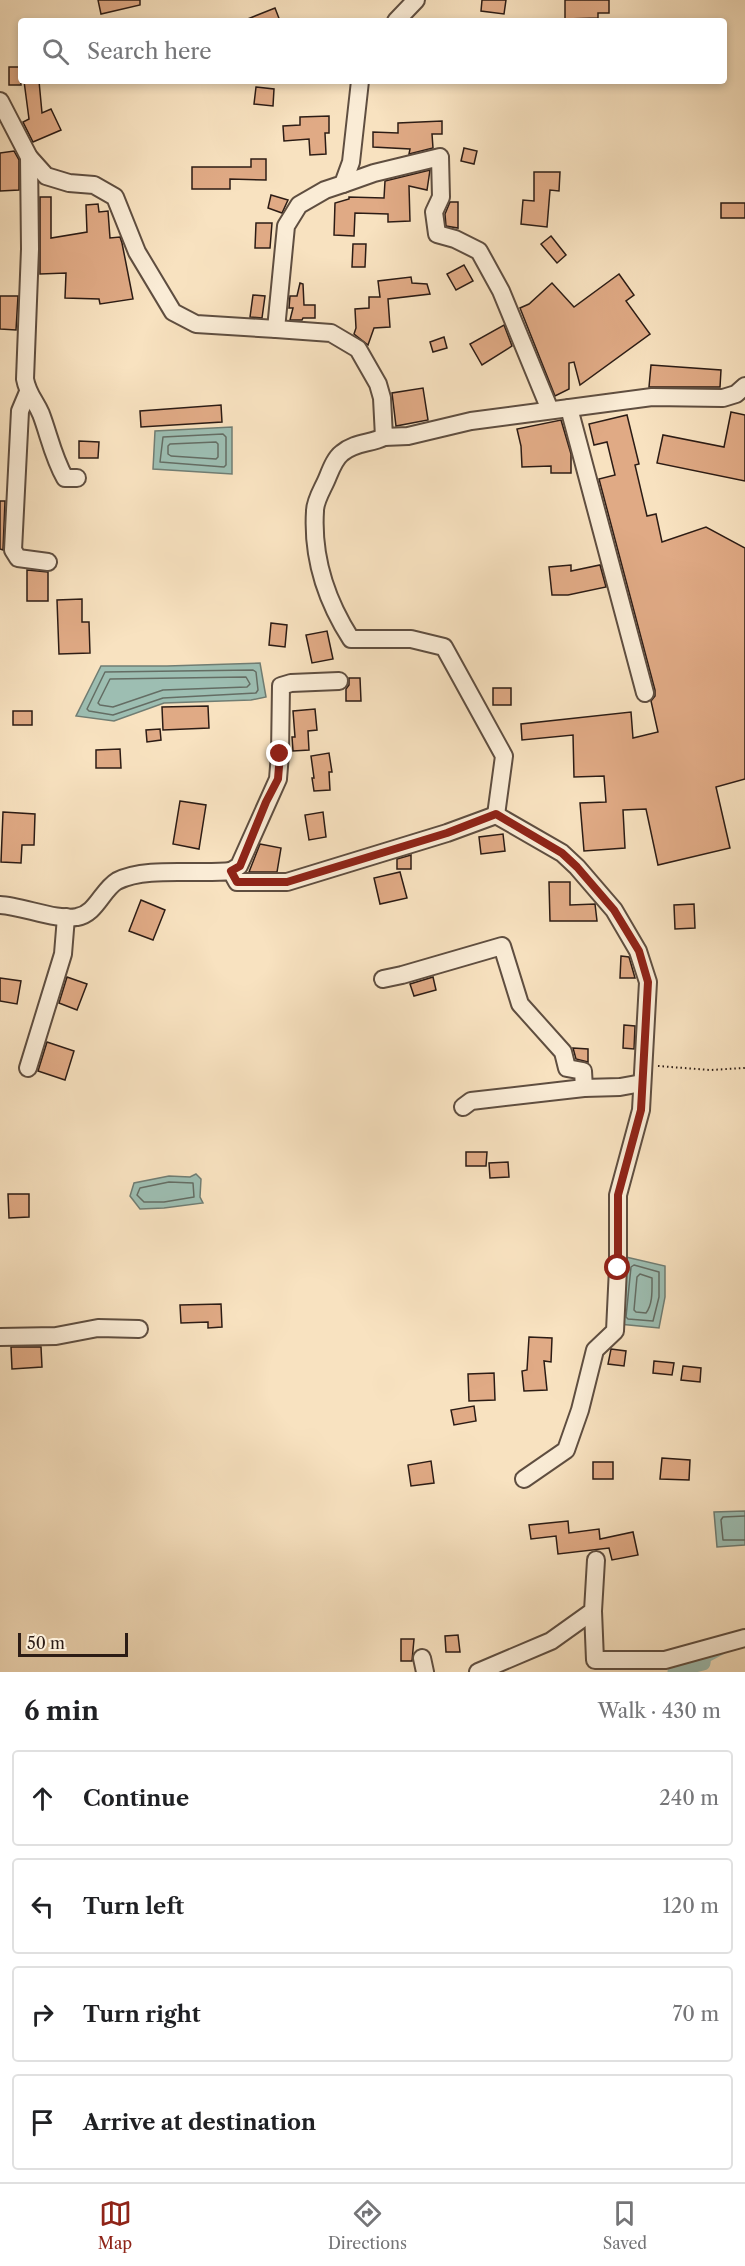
<!DOCTYPE html>
<html lang="en">
<head>
<meta charset="utf-8">
<style>
  body { margin:0; font-family:"Libre Caslon Text",serif; background:#f6f6f6; color:#202124 }
  .scale { position:absolute; left:18px; bottom:15px; width:110px; box-sizing:border-box; padding-left:6px; border:3px solid #2c1c15; border-top:0; font-size:16px; line-height:21px; white-space:nowrap; color:#2c1c15; -webkit-text-stroke:4px #faecd6; paint-order:stroke }
  .stop { position:absolute; width:18px; height:18px; margin:-14px; border:4px solid #8f2418; border-radius:50%; background:#fff }
  .stop.end { background:#8f2418; border-color:#fff; box-shadow:0 2px 6px #0008 }
  .list { margin:0; padding:0; list-style:none }
  h2 { display:flex; justify-content:space-between; align-items:center; height:78px; margin:0; padding:0 24px; font-size:26px }
  h2 small { font-size:20px; font-weight:400; color:#757577 }
  .list li { display:grid; grid-template-columns:39px 1fr auto; gap:18px; align-items:center; box-sizing:border-box; height:96px; margin:0 12px 12px; padding:0 12px; border:2px solid #e0e0e0; border-radius:6px }
  .list b { display:block; font-size:22px; white-space:nowrap }
  .list em { font-size:20px; font-style:normal; color:#757577 }
  .icon { flex:none; width:33px; height:33px; fill:none; stroke:currentColor; stroke-width:2; stroke-linecap:round; stroke-linejoin:round }
  .map { position:relative; flex:none; width:745px; height:1672px; overflow:hidden }
  .search { position:absolute; background:#fff; box-shadow:0 3px 9px #0003; left:18px; right:18px; top:18px; height:66px; display:flex; align-items:center; gap:15px; box-sizing:border-box; padding:0 21px; border-radius:6px; color:#757577; font-size:22px }
  .sheet { height:510px; background:#fff }
  nav { display:flex; justify-content:space-around; align-items:center; box-sizing:border-box; height:84px; border-top:2px solid #e0e0e0; background:#fff; font-size:16px; color:#757577 }
  nav a { display:grid; justify-items:center; gap:3px }
  nav .on { color:#8f2418 }
  .map>svg:first-child { display:block }
  .water { fill:#9dbeb2; stroke:#707d73; stroke-width:1.5 }
  .lines { fill:none; stroke-linecap:round; stroke-linejoin:round }
  .shore { stroke:#646d64; stroke-width:1.5 }
  .canal { stroke:#9dbeb2; stroke-width:15 }
  .building { fill:#e0aa85; stroke:#2c1c15; stroke-width:1.5 }
  .minor-casing { stroke:#5f4e40; stroke-width:20 }
  .path { stroke:#2c1c15; stroke-width:2; stroke-dasharray:1.5 3; stroke-linecap:butt }
  .minor { stroke:#faecd6; stroke-width:16 }
  .route { stroke:#8f2418; stroke-width:8 }
</style>
</head>
<body>
<div class="map">
<svg width="745" height="1672" viewBox="0 0 745 1672">
  <rect width="100%" height="100%" fill="#f8e2c0"/>
  <filter id="stains"><feTurbulence type="fractalNoise" baseFrequency=".00333" numOctaves="4"/><feColorMatrix values="0 0 0 0 .2 0 0 0 0 .09 0 0 0 0 .02 0 0 0 .5 -.17"/></filter>
  <radialGradient id="worn" r=".72"><stop offset=".6" stop-color="#630" stop-opacity="0"/><stop offset="1" stop-color="#630" stop-opacity=".3"/></radialGradient>
  <g class="water">
    <path d="M232 427V474L153 469 155 431Z"/>
    <path d="M260 663 266 697 251 700 164 703 114 721 76 716 101 666H167Z"/>
    <path d="M196 1174 201 1179 200 1197 203 1203 164 1208 140 1209 130 1196 134 1183 169 1176 190 1177Z"/>
    <path d="M626 1257 665 1266V1297L659 1328 619 1324Z"/>
    <path d="M745 1511V1545L717 1547 714 1512Z"/>
  </g>
  <g class="lines">
    <g class="shore">
      <path d="M223 434 226 437V465L224 467 160 462 163 437Z"/>
      <path d="M216 442 218 444V457L216 459 171 456 168 454V446L170 444Z"/>
      <path d="M253 670 256 672 258 690 256 693 163 698 113 715 89 711 87 709 105 672Z"/>
      <path d="M246 677 250 684 247 687 163 690 113 707 100 705 98 703 110 679Z"/>
      <path d="M169 1182 193 1183 194 1197 164 1202H144L137 1195 140 1188Z"/>
      <path d="M634 1265 659 1272V1297L653 1321 628 1319 626 1317 631 1267Z"/>
      <path d="M640 1274 652 1278C652 1290 653 1304 646 1313L636 1312 634 1310 637 1277Z"/>
      <path d="M745 1516 723 1517 721 1520 723 1540H745"/>
    </g>
    <path class="canal" d="M675 1672 682 1668 703 1663 704 1656 721 1647"/>
  </g>
  <g class="building">
    <path d="M98 0H140V5L101 14Z"/>
    <path d="M482 0H506L504 14 481 11Z"/>
    <path d="M565 0H609V13H598V18L565 19Z"/>
    <path d="M275 8 280 21H245V20Z"/>
    <rect x="9" y="67" width="12" height="18"/>
    <path d="M24 81H39L42 113 51 109 61 130 33 142 23 122 29 119Z"/>
    <path d="M256 87 274 89 273 106 254 104Z"/>
    <path d="M329 116V133H325L326 154 310 155 309 139 284 141 283 126 300 125V117Z"/>
    <path d="M442 121V134H432L433 148 409 154 410 149 373 147V132L398 133V123Z"/>
    <path d="M464 148 477 151 474 164 461 161Z"/>
    <path d="M14 151 19 160V190L0 191V153Z"/>
    <path d="M251 159H266V180L230 179V189H192V167H251Z"/>
    <path d="M430 170 427 190 409 186 410 221 388 222V214L355 213 354 236 334 235 335 203 349 199V197L384 198 385 181Z"/>
    <path d="M534 172H560L559 191 550 190 547 227 521 224 523 200 534 201Z"/>
    <path d="M271 195 288 200 282 213 268 208Z"/>
    <path d="M40 197H51V238L87 232 86 205 98 204 99 212 108 211 110 238 120 237 122 243 133 299 100 304 99 299 65 298 66 273 40 274Z"/>
    <path d="M450 202H458V228L446 226 445 214Z"/>
    <rect x="721" y="203" width="24" height="15"/>
    <path d="M256 223H272L270 248H255Z"/>
    <path d="M551 236 566 255 557 263 541 244Z"/>
    <path d="M353 244H366L365 267H352Z"/>
    <path d="M464 265 473 281 456 290 447 274Z"/>
    <path d="M619 274 634 295 626 301 650 334 580 385 574 362 569 363V389L555 396 520 308 529 304 552 283 574 307Z"/>
    <path d="M411 277 412 283 427 284 430 294 388 299 390 327 374 328 368 345 354 334 356 328 355 309 369 308V297H380L378 281Z"/>
    <path d="M300 283 303 284 304 305H315V318H303L302 320H290L293 308H289L290 296H297Z"/>
    <path d="M253 295 265 296 262 318 250 317Z"/>
    <path d="M0 296H18L16 330 0 329Z"/>
    <path d="M504 325 512 346 482 365 470 344Z"/>
    <path d="M444 337 447 348 433 352 430 342Z"/>
    <path d="M651 365 721 370 720 387H649Z"/>
    <path d="M423 388 428 420 396 426 392 393Z"/>
    <path d="M221 405 222 422 141 427 140 411Z"/>
    <path d="M731 412 745 415V481L657 463 663 435 724 447Z"/>
    <path d="M627 415 639 464 635 465 647 516 656 514 662 542 706 527 745 548V779L716 787 730 848 658 865 646 809 623 810 625 848 584 851 580 803 606 802 604 776 574 777 573 735 522 740 521 724 631 712 633 738 658 732 651 701 655 696V690L599 479 615 475 607 442 594 445 589 424Z"/>
    <path d="M561 420 571 454V473H551V466L522 467 521 446 517 429Z"/>
    <path d="M79 441 99 442 98 458H79Z"/>
    <path d="M0 501H5L3 550 0 549Z"/>
    <path d="M571 565V571L600 565 606 587 568 595H552L549 567Z"/>
    <path d="M27 570 48 572V601H27Z"/>
    <path d="M82 599V622H89L90 653 59 654 57 600Z"/>
    <path d="M271 623 287 625 285 647 269 645Z"/>
    <path d="M327 631 333 659 312 663 306 635Z"/>
    <path d="M349 678H360L361 701H346V689L349 685Z"/>
    <rect x="493" y="688" width="18" height="17"/>
    <path d="M208 706 209 728 163 730 162 707Z"/>
    <path d="M315 709 317 730 308 731 309 750 293 751 292 737H295L293 711Z"/>
    <rect x="13" y="711" width="19" height="14"/>
    <path d="M160 729 161 740 147 742 146 730Z"/>
    <path d="M120 749 121 768H96V750Z"/>
    <path d="M329 753 332 772H329L330 790 314 791 312 778H314L311 756Z"/>
    <path d="M180 801 206 805 199 849 173 844Z"/>
    <path d="M3 812 35 814 34 845H22L21 863 1 862Z"/>
    <path d="M323 812 326 837 309 840 305 815Z"/>
    <path d="M503 834 505 851 481 854 479 837Z"/>
    <path d="M260 844 281 848 277 872H249Z"/>
    <path d="M411 855V869H397V859Z"/>
    <path d="M400 872 407 898 380 904 374 878Z"/>
    <path d="M549 882H570V905L595 904 597 921H550Z"/>
    <path d="M141 900 165 910 153 940 129 931Z"/>
    <path d="M694 904 695 928 675 929 674 905Z"/>
    <path d="M621 956 629 957 635 978H620Z"/>
    <path d="M67 977 87 984 77 1010 59 1003Z"/>
    <path d="M433 977 436 990 414 996 410 984Z"/>
    <path d="M0 978 21 981 17 1004 0 1001Z"/>
    <path d="M624 1025 635 1026 634 1049 623 1048Z"/>
    <path d="M47 1042 74 1051 65 1080 38 1071Z"/>
    <path d="M573 1048 588 1049V1062L576 1059Z"/>
    <path d="M466 1152H487L486 1166H466Z"/>
    <path d="M508 1162 509 1177 490 1178 489 1163Z"/>
    <path d="M8 1194H29V1217L9 1218Z"/>
    <path d="M221 1304 222 1327 208 1328V1322L181 1323 180 1305Z"/>
    <path d="M529 1337 552 1338 551 1362 544 1361 547 1390 524 1391 522 1371 527 1370Z"/>
    <path d="M11 1347H41L42 1367 12 1369Z"/>
    <path d="M611 1349 626 1351 624 1366 608 1364Z"/>
    <path d="M654 1361 674 1363 672 1375 653 1373Z"/>
    <path d="M683 1366 701 1368 700 1382 681 1380Z"/>
    <path d="M494 1373 495 1400 469 1401 468 1374Z"/>
    <path d="M474 1406 476 1421 454 1425 451 1410Z"/>
    <path d="M662 1458 690 1460 689 1480 660 1479Z"/>
    <path d="M431 1461 434 1483 411 1486 408 1465Z"/>
    <rect x="593" y="1462" width="20" height="17"/>
    <path d="M568 1521 569 1533 599 1529 600 1539 633 1532 638 1555 612 1560 609 1548 558 1554 556 1536 531 1539 529 1525Z"/>
    <path d="M458 1635 460 1652H446L445 1636Z"/>
    <path d="M401 1639H414L412 1661H401Z"/>
  </g>
  <g class="lines">
    <defs>
      <g id="minor">
        <path d="M396 21 416 0"/>
        <path d="M0 101 29 157 46 176 69 183 94 185 115 197 137 252 173 312 196 324 276 329 286 226 299 205 325 190 343 184 351 162 360 81"/>
        <path d="M29 157 30 249 25 379C28 395 35 400 41 414 49 435 53 457 65 478H77"/>
        <path d="M343 184 374 173 440 157 441 197 434 212 437 234 455 239 479 251 501 291 550 410"/>
        <path d="M276 329 331 333 358 349 378 384 382 398 384 437 408 436 471 421 652 397 723 398 736 394 745 386"/>
        <path d="M28 392 20 411 13 550 18 558 48 562"/>
        <path d="M569 408 645 693"/>
        <path d="M384 437C370 444 355 442 342 453 334 459 330 472 326 481 322 490 315 501 315 511 312 559 326 600 351 639H411L444 647 504 756 496 815"/>
        <path d="M496 815 562 853 577 867 614 910 638 951 648 982 641 1110 618 1195V1268L615 1331 595 1350 580 1410 566 1450 524 1479"/>
        <path d="M231 871 239 866 278 779 280 754 281 686 291 683 339 681"/>
        <path d="M0 905C22 906 57 921 77 917 96 914 102 890 117 881 146 866 198 875 231 871L237 882H287L447 833 496 815"/>
        <path d="M383 979 402 975 502 946 520 1004 563 1052 567 1068 583 1071 584 1088"/>
        <path d="M28 1068 63 954 66 917"/>
        <path d="M463 1107 471 1101 584 1088 620 1087 642 1083"/>
        <path d="M0 1337 56 1336 98 1328 139 1329"/>
        <path d="M593 1611 595 1660H665L745 1638"/>
        <path d="M422 1658 425 1672"/>
        <path d="M478 1672 551 1641 593 1611 596 1560"/>
      </g>
    </defs>
    <use href="#minor" class="minor-casing"/>
    <path class="path" d="M658 1066 710 1070 745 1068"/>
    <use href="#minor" class="minor"/>
  </g>
  <g class="lines">
    <path class="route" d="M280 754 278 779 266 802 240 866 231 871 237 882H287L447 833 496 814 562 853 577 867 614 910 639 951 648 982 641 1110 618 1195V1268"/>
  </g>
  <rect width="100%" height="100%" filter="url(#stains)"/>
  <rect width="100%" height="100%" fill="url(#worn)"/>
</svg>
<div class="scale">50 m</div>
<div class="stop" style="left:618px;top:1268px"></div>
<div class="stop end" style="left:280px;top:754px"></div>
<div class="search"><svg class="icon" aria-label="search" viewBox="0 0 24 24"><circle cx="10" cy="10" r="6"/><path d="M15 15l6 6"/></svg>Search here</div>
</div>
<section class="sheet">
<h2>6 min<small>Walk · 430 m</small></h2>
<ul class="list">
<li><svg class="icon" aria-label="ahead" viewBox="0 0 24 24"><path d="M12 20V5M6 11l6-6 6 6"/></svg><div><b>Continue</b></div><em>240 m</em></li>
<li><svg class="icon" aria-label="left" viewBox="0 0 24 24"><path d="M17 20v-9H6M10 6l-5 5 5 5"/></svg><div><b>Turn left</b></div><em>120 m</em></li>
<li><svg class="icon" aria-label="right" viewBox="0 0 24 24"><path d="M7 20v-9h11M14 6l5 5-5 5"/></svg><div><b>Turn right</b></div><em>70 m</em></li>
<li><svg class="icon" aria-label="arrive" viewBox="0 0 24 24"><path d="M6 21V4h12l-3 4 3 4H6"/></svg><div><b>Arrive at destination</b></div></li>
</ul>
</section>
<nav>
<a class="on"><svg class="icon" aria-label="map" viewBox="0 0 24 24"><path d="M3 6l6-2 6 2 6-2v14l-6 2-6-2-6 2zM9 4v14M15 6v14"/></svg>Map</a>
<a><svg class="icon" aria-label="directions" viewBox="0 0 24 24"><path d="M12 3l9 9-9 9-9-9zM9 14v-3h6M13 9l2 2-2 2"/></svg>Directions</a>
<a><svg class="icon" aria-label="saved" viewBox="0 0 24 24"><path d="M7 4h10v16l-5-4-5 4z"/></svg>Saved</a>
</nav>
</body>
</html>
